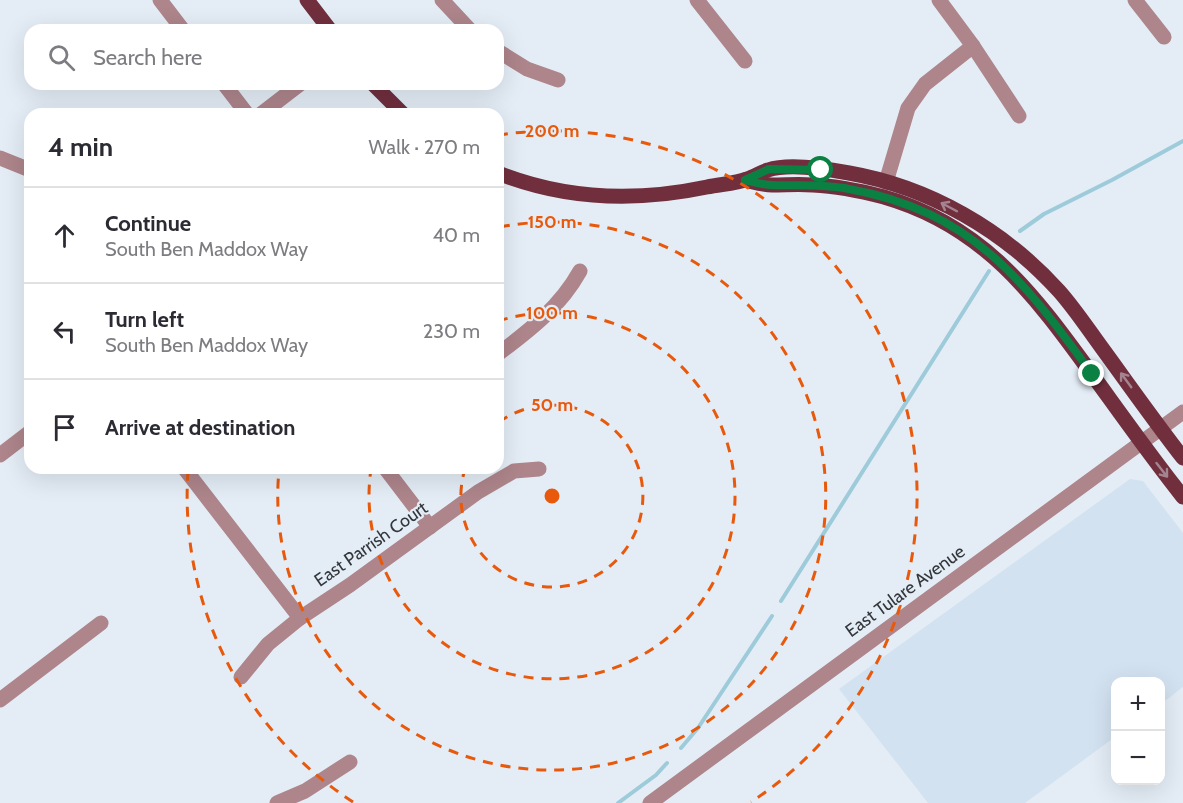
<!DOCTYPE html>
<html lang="en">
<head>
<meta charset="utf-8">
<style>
  body { margin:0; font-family:Cabin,sans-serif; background:#f7f7f7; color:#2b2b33 }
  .controls { position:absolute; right:18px; bottom:18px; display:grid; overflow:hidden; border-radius:12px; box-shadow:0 6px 24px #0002 }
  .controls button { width:54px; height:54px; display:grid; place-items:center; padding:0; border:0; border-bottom:2px solid #e1e1e2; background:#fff; color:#2b2b33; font:30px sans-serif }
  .stop { position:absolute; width:18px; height:18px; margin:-14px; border:4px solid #0b8043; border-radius:50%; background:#fff }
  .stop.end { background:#0b8043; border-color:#fff; box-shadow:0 2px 6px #0008 }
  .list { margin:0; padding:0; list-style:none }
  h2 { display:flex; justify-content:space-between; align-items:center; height:78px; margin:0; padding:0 24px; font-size:26px }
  h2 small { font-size:20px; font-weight:400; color:#7c7c81 }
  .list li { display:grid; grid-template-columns:39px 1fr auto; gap:18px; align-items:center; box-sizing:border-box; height:96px; padding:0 24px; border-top:2px solid #e1e1e2 }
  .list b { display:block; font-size:22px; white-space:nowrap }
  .list p { margin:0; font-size:20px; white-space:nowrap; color:#7c7c81 }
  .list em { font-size:20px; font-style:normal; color:#7c7c81 }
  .icon { flex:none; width:33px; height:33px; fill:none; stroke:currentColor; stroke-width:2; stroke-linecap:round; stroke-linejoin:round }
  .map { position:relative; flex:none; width:1183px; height:803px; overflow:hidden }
  .search { position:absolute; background:#fff; box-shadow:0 6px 24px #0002; left:24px; top:24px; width:480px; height:66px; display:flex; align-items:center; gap:15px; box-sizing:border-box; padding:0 21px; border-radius:18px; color:#7c7c81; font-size:22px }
  .panel { position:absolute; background:#fff; box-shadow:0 6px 24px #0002; left:24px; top:108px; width:480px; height:366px; border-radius:18px }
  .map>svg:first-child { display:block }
  .built { fill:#d3e2f1 }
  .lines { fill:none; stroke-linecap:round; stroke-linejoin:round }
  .stream { stroke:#9ecbda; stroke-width:4 }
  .minor { stroke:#ad858b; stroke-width:15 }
  .major { stroke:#712f3e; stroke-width:15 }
  .oneway { stroke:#a58491 }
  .route { stroke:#0b8043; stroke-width:8 }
  .ring { fill:none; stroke:#e8590c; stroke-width:3; stroke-dasharray:10 8 }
  .labels { text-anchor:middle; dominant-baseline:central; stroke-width:4.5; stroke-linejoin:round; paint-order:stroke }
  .street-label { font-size:18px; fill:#33373b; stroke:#e4edf6 }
  .centre { fill:#e8590c; stroke:#e4edf6; stroke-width:3 }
  .ring-label { font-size:18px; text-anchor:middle; font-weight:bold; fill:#e8590c; stroke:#e4edf6; stroke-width:4.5; stroke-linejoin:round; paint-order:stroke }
</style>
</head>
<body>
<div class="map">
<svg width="1183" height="803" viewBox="0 0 1183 803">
  <rect width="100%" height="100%" fill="#e4edf6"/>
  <path class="built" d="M1130 479 1143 481 1183 533V687L1161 704 1160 682H1116L1115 737 1025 803H928L839 689Z"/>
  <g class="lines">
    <g class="stream">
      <path d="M1020 231 1044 214 1112 180 1183 141"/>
      <path d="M781 601 989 271"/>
      <path d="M681 748 698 728 772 616"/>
      <path d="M618 803 656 775 667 763"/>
    </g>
    <g class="minor">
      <path d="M160 0 183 30"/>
      <path d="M442 0 470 30"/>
      <path d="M697 0 745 61"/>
      <path d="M939 0 973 46 1019 116"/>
      <path d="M1135 0 1164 37"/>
      <path d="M498 51 527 69 558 80"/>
      <path d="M224 84 247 114"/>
      <path d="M261 114 300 84"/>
      <path d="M0 158 30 170"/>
      <path d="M886 182 908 108 925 84 973 46"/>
      <path d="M498 354C530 330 560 307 580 271"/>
      <path d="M0 455 30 432"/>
      <path d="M184 468 300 618"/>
      <path d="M385 468 430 527"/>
      <path d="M241 677 268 644 300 618 350 585 478 492 514 471 539 469"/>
      <path d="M0 700 101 623"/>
      <path d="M277 803 305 791 350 762"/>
      <path d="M650 803 1183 412"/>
    </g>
    <g class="major">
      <path d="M307 0 330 30"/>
      <path d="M373 84 403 114"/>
      <path d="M498 173C566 200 636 202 707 187 720 184 735 184 747 179 754 177 761 172 768 170 789 163 827 169 849 173 929 187 1004 230 1059 291 1075 309 1088 329 1102 348 1129 385 1155 422 1183 458"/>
      <path d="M745 180C754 182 763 185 772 185 786 185 799 184 813 185 837 186 861 191 884 197 985 226 1035 296 1094 377 1123 417 1152 458 1183 497"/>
    </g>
  </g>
  <defs><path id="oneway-shaft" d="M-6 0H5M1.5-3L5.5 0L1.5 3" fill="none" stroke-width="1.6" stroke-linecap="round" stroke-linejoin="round" transform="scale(1.5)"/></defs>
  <g class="oneway">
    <use href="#oneway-shaft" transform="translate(949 207) rotate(-152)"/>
    <use href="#oneway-shaft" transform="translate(1126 380) rotate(-126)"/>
    <use href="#oneway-shaft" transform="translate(1162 470) rotate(52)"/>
  </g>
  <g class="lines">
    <path class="route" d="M821 170 769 169 745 180C754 182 763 185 772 185 798 186 823 184 849 189 971 211 1024 280 1092 374"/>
  </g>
  <g class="ring">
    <path d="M499 422A91 91 0 1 1 465 469"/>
    <path d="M498 321A183 183 0 1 1 371 469"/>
    <path d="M500 227A274 274 0 1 1 279 470"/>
    <path d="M353 802A365 365 0 0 1 188 471M498 135A365 365 0 0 1 751 802"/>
  </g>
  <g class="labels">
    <g class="street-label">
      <text transform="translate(371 544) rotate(-35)">East Parrish Court</text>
      <text transform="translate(905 591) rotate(-36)">East Tulare Avenue</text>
    </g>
  </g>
  <circle cx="552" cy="496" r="9" class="centre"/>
  <g class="ring-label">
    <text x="552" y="137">200 m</text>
    <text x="552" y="228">150 m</text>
    <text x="552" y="319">100 m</text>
    <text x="552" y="411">50 m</text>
  </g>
</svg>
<div class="controls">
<button>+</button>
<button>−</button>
</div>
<div class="stop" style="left:821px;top:170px"></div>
<div class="stop end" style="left:1092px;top:374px"></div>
<div class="search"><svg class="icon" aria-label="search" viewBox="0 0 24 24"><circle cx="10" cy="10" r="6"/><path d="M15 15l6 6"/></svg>Search here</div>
<section class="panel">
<h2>4 min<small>Walk · 270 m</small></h2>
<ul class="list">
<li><svg class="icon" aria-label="ahead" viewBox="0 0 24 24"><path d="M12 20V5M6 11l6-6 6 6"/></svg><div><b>Continue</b><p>South Ben Maddox Way</p></div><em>40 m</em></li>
<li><svg class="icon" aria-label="left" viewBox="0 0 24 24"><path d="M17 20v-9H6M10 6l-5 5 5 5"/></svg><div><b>Turn left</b><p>South Ben Maddox Way</p></div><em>230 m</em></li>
<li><svg class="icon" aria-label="arrive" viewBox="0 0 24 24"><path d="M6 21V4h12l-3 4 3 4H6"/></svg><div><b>Arrive at destination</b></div></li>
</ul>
</section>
</div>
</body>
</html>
